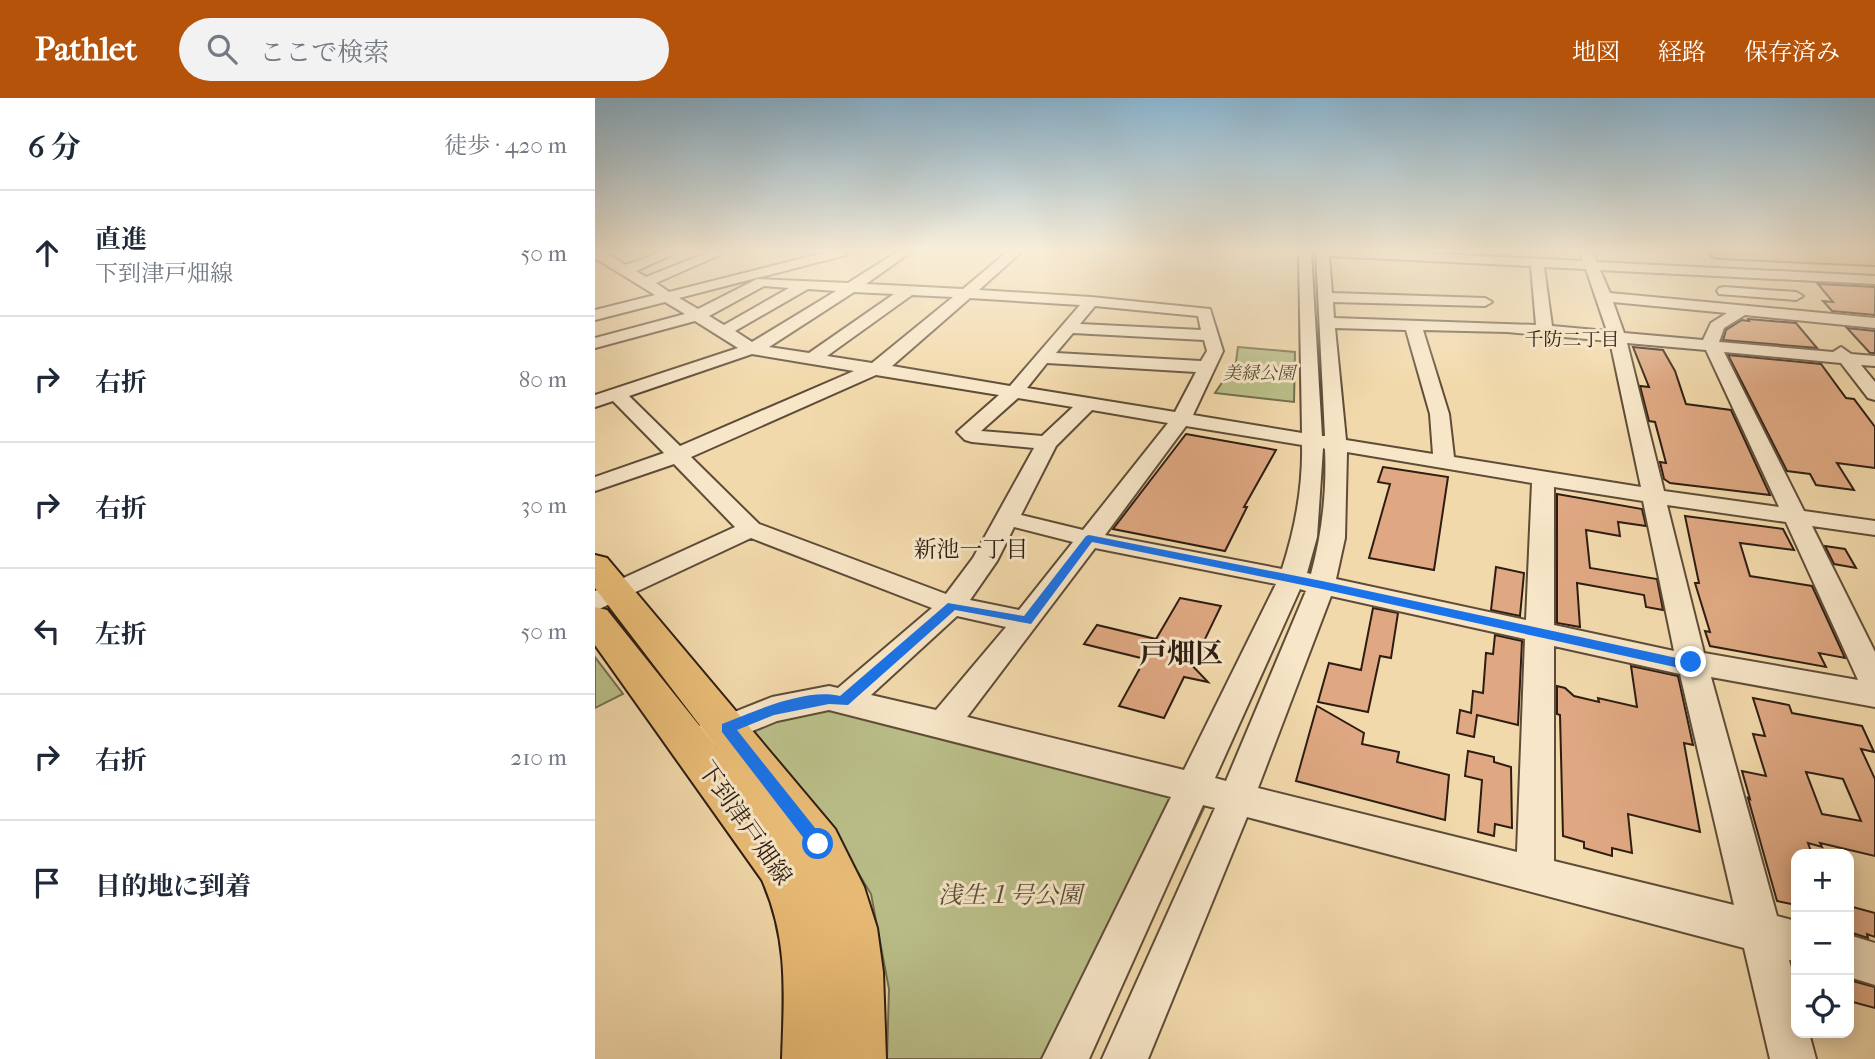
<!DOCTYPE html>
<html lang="ja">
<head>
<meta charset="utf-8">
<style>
  body { margin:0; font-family:"IM FELL French Canon","Noto Serif JP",serif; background:#f2f2f3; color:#1f2937 }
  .controls { position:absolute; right:21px; bottom:21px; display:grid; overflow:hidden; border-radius:14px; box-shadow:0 4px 18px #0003 }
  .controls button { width:63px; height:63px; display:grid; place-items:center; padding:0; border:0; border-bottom:2px solid #e0e1e3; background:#fff; color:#1f2937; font:35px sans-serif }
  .stop { position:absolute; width:21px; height:21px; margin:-16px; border:5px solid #1a73e8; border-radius:50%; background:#fff }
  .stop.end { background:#1a73e8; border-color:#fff; box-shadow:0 2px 7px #0008 }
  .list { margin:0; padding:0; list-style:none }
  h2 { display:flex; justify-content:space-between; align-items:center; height:91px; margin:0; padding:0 28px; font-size:30px }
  h2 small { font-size:23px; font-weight:400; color:#747a83 }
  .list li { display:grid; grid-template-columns:46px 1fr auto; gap:21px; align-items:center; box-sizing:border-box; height:126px; padding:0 28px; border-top:2px solid #e0e1e3 }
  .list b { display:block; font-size:26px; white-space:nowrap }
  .list p { margin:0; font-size:23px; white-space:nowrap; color:#747a83 }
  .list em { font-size:23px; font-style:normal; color:#747a83 }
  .icon { flex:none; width:38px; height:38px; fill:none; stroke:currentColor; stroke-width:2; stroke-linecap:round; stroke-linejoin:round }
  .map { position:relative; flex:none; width:1280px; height:961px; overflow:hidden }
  header { display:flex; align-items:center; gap:42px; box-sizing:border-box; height:98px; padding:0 35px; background:#b45309; color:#fff }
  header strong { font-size:33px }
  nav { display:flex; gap:38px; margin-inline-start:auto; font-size:24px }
  .search { width:490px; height:63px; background:#f2f2f3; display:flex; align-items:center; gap:18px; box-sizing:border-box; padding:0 24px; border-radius:38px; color:#747a83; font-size:26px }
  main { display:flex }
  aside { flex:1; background:#fff }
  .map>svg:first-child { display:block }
  .green { fill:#babf89; stroke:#746e4e; stroke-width:2 }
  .building { fill:#dfa882; stroke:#2d1d12; stroke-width:2; fill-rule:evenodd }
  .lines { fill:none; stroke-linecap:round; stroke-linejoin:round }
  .minor-casing { stroke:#5e4c38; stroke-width:4 }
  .major-casing { stroke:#2d1d12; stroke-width:4 }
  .highway-casing { stroke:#2d1d12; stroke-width:4 }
  .minor { fill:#f7e6c8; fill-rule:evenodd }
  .major { fill:#e9bc76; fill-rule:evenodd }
  .highway { fill:#e9bc76; fill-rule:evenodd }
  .route { fill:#1a73e8 }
  .labels { text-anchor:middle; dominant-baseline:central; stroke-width:6; stroke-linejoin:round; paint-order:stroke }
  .far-park-label { font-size:18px; font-style:italic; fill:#574e36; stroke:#f7e6c8 }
  .far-neighbourhood-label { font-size:19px; fill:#2d1d12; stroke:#f7e6c8 }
  .neighbourhood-label { font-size:23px; fill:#2d1d12; stroke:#f7e6c8 }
  .near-street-label { font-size:24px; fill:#2d1d12; stroke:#f7e6c8 }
  .near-park-label { font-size:24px; font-style:italic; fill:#574e36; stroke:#f7e6c8 }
  .district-label { font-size:28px; font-weight:bold; fill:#2d1d12; stroke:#f7e6c8 }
</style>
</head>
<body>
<header>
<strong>Pathlet</strong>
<div class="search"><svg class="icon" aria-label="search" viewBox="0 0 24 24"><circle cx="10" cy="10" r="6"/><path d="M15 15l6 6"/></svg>ここで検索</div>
<nav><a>地図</a><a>経路</a><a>保存済み</a></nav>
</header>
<main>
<aside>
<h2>6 分<small>徒歩 · 420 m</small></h2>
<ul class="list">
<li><svg class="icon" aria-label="ahead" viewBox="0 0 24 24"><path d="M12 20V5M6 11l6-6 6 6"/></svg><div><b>直進</b><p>下到津戸畑線</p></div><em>50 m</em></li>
<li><svg class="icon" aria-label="right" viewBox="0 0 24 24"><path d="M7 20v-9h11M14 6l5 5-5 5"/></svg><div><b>右折</b></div><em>80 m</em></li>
<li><svg class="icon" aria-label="right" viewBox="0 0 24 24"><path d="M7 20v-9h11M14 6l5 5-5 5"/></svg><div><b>右折</b></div><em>30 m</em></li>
<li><svg class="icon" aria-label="left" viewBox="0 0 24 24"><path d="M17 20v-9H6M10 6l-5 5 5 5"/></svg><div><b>左折</b></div><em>50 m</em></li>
<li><svg class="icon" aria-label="right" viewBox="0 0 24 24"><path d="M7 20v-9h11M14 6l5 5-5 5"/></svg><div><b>右折</b></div><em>210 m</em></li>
<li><svg class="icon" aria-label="arrive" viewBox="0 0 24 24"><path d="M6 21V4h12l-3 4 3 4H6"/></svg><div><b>目的地に到着</b></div></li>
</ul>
</aside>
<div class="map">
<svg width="1280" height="961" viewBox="0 0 1280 961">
  <rect width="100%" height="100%" fill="#f2d9ab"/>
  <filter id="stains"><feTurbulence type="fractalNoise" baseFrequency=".00286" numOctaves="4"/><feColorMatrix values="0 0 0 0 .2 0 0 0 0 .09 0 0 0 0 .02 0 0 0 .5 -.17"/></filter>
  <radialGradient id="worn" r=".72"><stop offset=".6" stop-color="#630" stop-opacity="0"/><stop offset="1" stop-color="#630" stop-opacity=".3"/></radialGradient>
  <g class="green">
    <path d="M643 249 700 254 699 304 620 295 641 264Z"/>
    <path d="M0 559 28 596 0 610Z"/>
    <path d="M230 610 611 706 490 961H292L294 891 276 796 236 729 156 630 180 619Z"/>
  </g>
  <g class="building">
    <path d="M1223 186 1280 189V217L1237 213 1228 203 1238 204Z"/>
    <path d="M1153 221 1201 225 1222 250 1128 242 1131 232 1147 222 1154 223Z"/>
    <path d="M1252 230 1280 233V255H1275Z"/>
    <path d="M1038 249 1068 252 1080 273 1091 306 1136 312 1175 397 1075 385 1069 381 1065 364 1071 365 1060 324 1054 323 1045 288 1054 289Z"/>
    <path d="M1133 257 1226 266 1251 300 1259 301 1280 329V370L1242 365 1259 392 1221 387 1215 376 1192 373Z"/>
    <path d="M591 336 681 352 649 409H652L630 453 518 431Z"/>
    <path d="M788 369 853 379 839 472 774 460 795 386 783 384Z"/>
    <path d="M962 396 1047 411 1051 428 1023 424 1025 438 991 432 995 470 1062 481 1068 512 1051 509 1049 497 982 485 985 529 962 525Z"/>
    <path d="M1090 418 1188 431 1199 452 1145 445 1155 478 1217 488 1250 560 1224 555 1231 569 1115 548 1110 533 1115 534 1100 485H1104Z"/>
    <path d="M1230 448 1250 451 1261 470 1239 466Z"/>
    <path d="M901 469 929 475 925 518 896 512Z"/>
    <path d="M585 500 626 508 609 543 623 547 591 561 613 584 589 579 569 620 524 608 550 561 489 546 502 527 561 541Z"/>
    <path d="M778 510 803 515 796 560 785 558 773 614 723 604 734 565 766 572Z"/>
    <path d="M900 537 927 543 923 627 882 617 879 639 862 635 865 612 876 615 878 593 888 595 891 555 898 556Z"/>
    <path d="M1036 568 1083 578 1098 647 1089 645 1105 734 1033 716 1037 755 1017 750V758L989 750V744L968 738 965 617 962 616V588L970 590 979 598 1004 604 1003 600 1042 609Z"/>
    <path d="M1158 600 1194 607 1197 615 1267 628 1279 654 1266 651 1280 681V758L1225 745 1227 749 1213 745 1217 756H1201V807L1182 803 1153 700 1155 701 1147 673 1171 678 1158 636 1170 638ZM1211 674 1248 681 1266 723 1227 716Z"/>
    <path d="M722 608 769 635 767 646 804 654 802 664 854 677 850 722 701 683Z"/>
    <path d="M873 653 899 659V664L916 669 917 730 900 726 899 738 883 734 887 682 870 678Z"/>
    <path d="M1254 808 1280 815V839L1272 836 1273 840 1254 834Z"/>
    <path d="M1254 882 1280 889V910L1254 903Z"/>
  </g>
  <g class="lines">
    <defs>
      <g id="minor">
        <path d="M0 154H9L31 167 66 154H83L41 173 51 179 114 154H131L61 185 74 194 232 154H252L251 157 84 200 103 211 162 181 253 185 302 154H316L271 186 368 191 412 154H426L384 192 496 199 615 211 628 253 598 317 707 335 704 154H716L727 338H730L721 154H806L988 163 985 154H997L1002 164 1280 178V186L1005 172 1015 195 1280 220V230L1150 217 1129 230 1124 244 1238 254 1246 249 1256 256 1280 258V268L1266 267 1280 284V302L1273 300 1246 265 1129 254 1209 413 1280 423V437L1217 428 1280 554V609L1116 579 1182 818 1201 823V863L1194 862 1201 888V935H1214L1221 961H1175L1149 850 652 719 553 961H507L620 710 608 707 494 961H447L576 699 234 612 182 623 116 650 104 646 100 637 104 628 177 599 234 588 243 590 337 510 156 440 0 513V493L140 429 79 366 0 393V379L69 355 18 303 0 309V297L143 250 100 223 0 250V240L90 216 70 204 0 222V212L60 197 0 160ZM734 158 936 168 941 227 739 220 738 204 890 208 897 204 890 200 737 195ZM949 169 991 171 1012 233 957 228ZM169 188 194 190 129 227 114 218ZM213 191 241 193 157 244 140 233ZM259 194 299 196 214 255 174 249ZM317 197 358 199 277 265 232 258ZM375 200 485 207 415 288 297 268ZM1018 204 1132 215 1116 225 1108 242 1029 235ZM500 208 603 218 606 232 485 226ZM740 230 811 232 835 316 838 356 751 342ZM828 232 912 234 1015 243 1046 389 859 359 854 316ZM478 235 609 242 612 253 606 263 461 255ZM1032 245 1111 252 1184 409 1069 393ZM157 256 259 273 85 348 34 298ZM452 265 601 274 580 314 432 290ZM281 277 404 297 362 334 370 342 377 344 439 350 378 460 351 496 164 426 96 359ZM423 300 478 309 447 338 386 333ZM497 312 573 325 488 432 426 417 461 348ZM591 328 707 347C708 389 700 431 687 471L510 437ZM728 350 730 351C732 393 727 436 716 476L712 475 722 439ZM752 354 937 385 931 522 741 481 750 440ZM959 389 1048 403 1079 553 959 527ZM1072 407 1191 424 1263 582 1109 555ZM419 429 478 444 424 512 375 502 402 463ZM500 450 681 486 589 672 372 619ZM705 491 711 493 631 683 620 680ZM736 498 930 541 922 754 663 690ZM362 518 411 529 341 612 276 597ZM959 548 1085 576 1139 807 959 763Z"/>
        <path d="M1129 189 1201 194 1208 198 1201 202 1124 196 1122 193 1124 190Z"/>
        <path d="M1254 837 1280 845V887L1254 879Z"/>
      </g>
      <path id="major" d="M0 457 12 460 240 731 269 789 282 830 288 874 291 961H187C189 896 194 843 167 782L0 547V509L12 512 123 651 0 490Z"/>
      <path id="highway" d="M1115 154 1280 155V167L1124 160 1117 158Z"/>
    </defs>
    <use href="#minor" class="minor-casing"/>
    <use href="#major" class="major-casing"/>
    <use href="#highway" class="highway-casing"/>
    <use href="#minor" class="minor"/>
    <use href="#major" class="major"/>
    <use href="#highway" class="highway"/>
  </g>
  <linearGradient id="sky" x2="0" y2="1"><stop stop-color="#8ab6d2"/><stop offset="0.53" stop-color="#f9eed9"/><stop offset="1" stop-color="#f9eed9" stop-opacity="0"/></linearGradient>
  <rect width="1280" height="288" fill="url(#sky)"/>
  <path class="route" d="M494 437 727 483 1091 562 1096 559 1101 560 1104 568 1098 573 727 491 497 444 436 526 360 512 253 607 234 606 179 617 142 632 228 740 231 746 228 751 223 753 217 751 127 634V626C160 613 211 590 245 598L353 505 429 518 491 438Z"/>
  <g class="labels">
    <g class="far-park-label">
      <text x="664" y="275">美緑公園</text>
    </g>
    <g class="far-neighbourhood-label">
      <text x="977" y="242">千防二丁目</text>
    </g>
    <g class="neighbourhood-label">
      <text x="376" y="451">新池一丁目</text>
    </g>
    <g class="near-street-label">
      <text transform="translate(150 725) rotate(55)">下到津戸畑線</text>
    </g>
    <g class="near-park-label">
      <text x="415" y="797">浅生１号公園</text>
    </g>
    <g class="district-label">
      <text x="586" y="555">戸畑区</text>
    </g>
  </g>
  <rect width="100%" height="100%" filter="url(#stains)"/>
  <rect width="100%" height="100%" fill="url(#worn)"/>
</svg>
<div class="controls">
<button>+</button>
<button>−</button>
<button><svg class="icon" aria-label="locate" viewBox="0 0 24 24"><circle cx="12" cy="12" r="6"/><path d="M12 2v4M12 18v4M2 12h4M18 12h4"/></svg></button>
</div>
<div class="stop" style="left:223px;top:746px"></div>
<div class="stop end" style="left:1096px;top:564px"></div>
</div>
</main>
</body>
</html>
